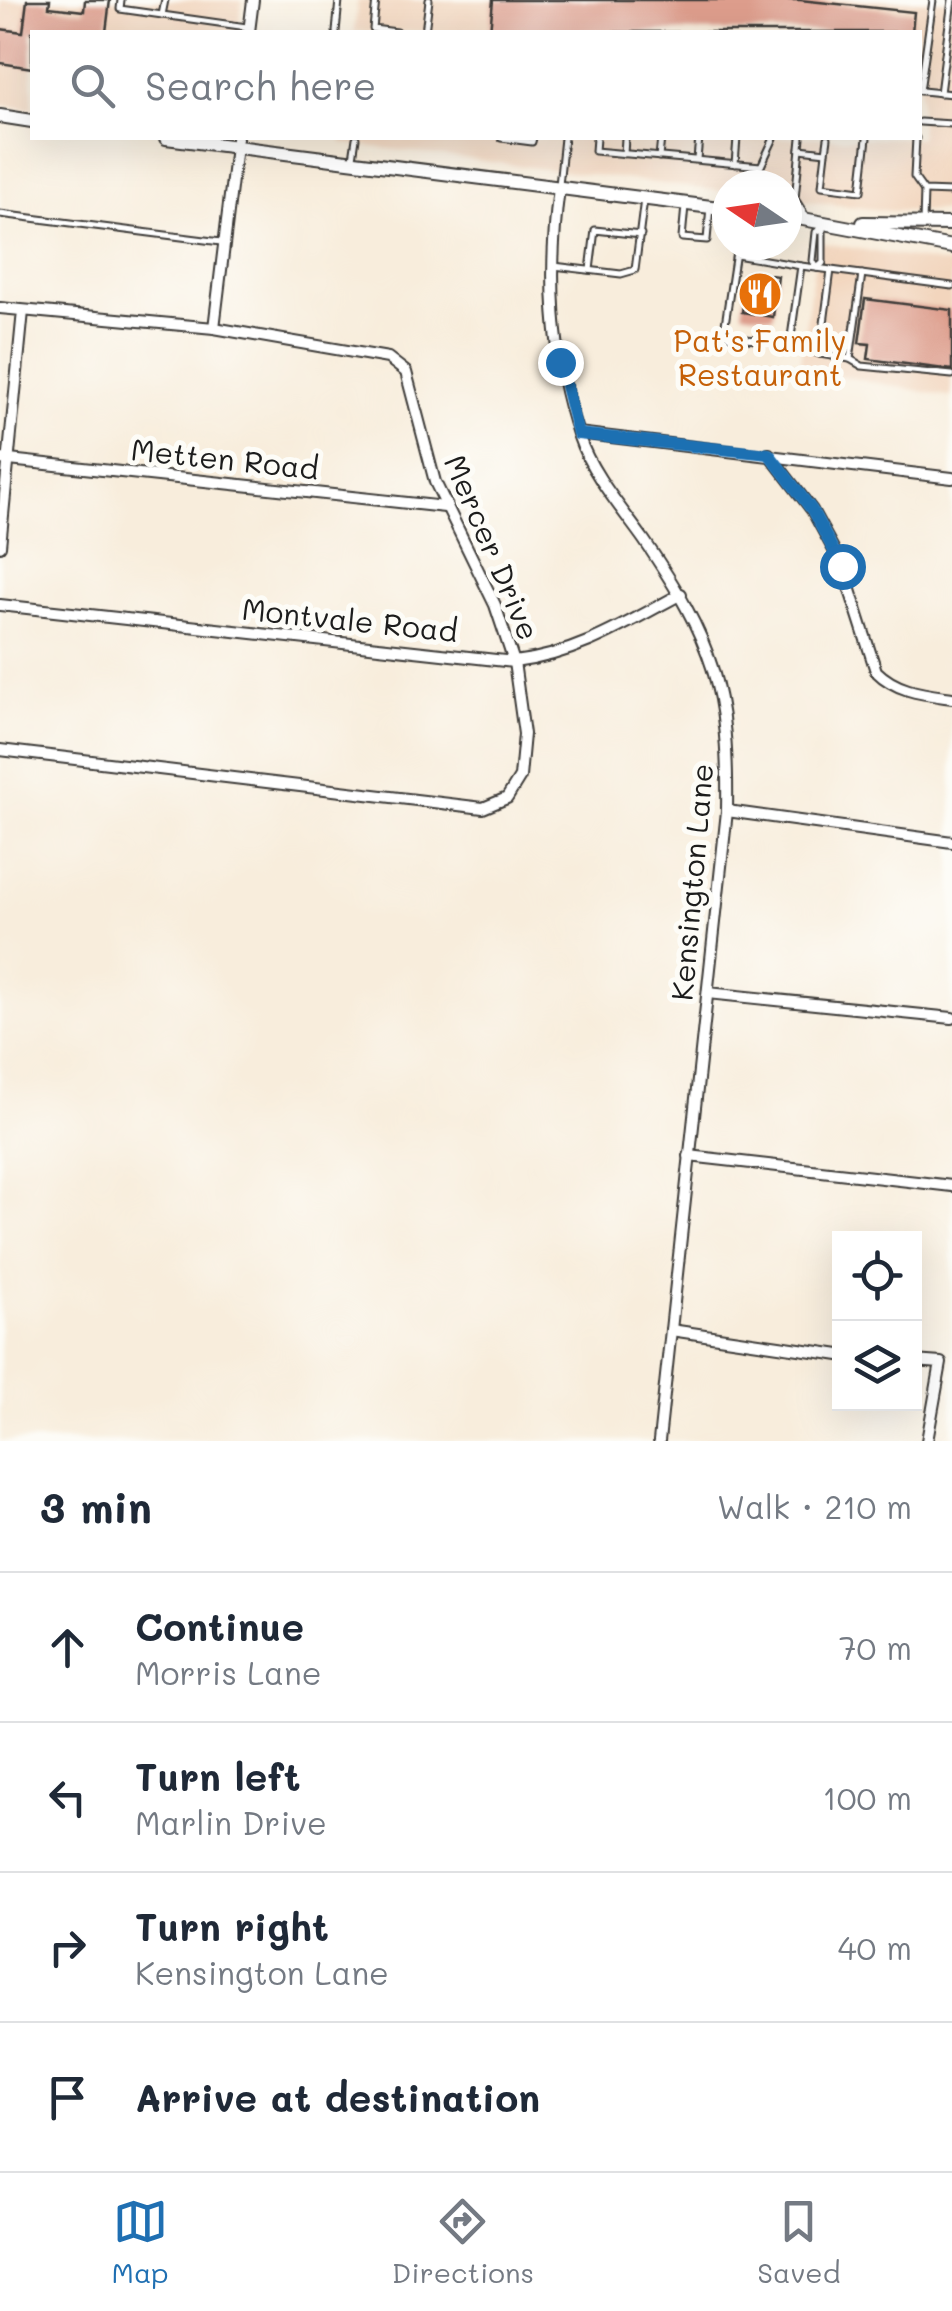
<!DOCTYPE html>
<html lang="en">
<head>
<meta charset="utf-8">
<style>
  body { margin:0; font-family:Mali,sans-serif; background:#f2f2f3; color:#1f2937 }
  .controls { position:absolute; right:30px; bottom:30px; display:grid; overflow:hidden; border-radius:0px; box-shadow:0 10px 40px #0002 }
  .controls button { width:90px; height:90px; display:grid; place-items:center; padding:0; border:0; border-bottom:2px solid #e0e1e3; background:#fff; color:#1f2937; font:50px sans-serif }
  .compass { position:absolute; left:712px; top:170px; width:90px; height:90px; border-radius:50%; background:#fff; box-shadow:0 10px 40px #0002; rotate:283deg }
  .stop { position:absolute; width:30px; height:30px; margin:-22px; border:8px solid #1f6fb2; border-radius:50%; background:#fff }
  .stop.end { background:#1f6fb2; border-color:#fff; box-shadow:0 2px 10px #0008 }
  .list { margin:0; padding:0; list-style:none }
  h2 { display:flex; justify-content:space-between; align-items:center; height:130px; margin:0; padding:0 40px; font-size:42px }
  h2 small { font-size:32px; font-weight:400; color:#747a83 }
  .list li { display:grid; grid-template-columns:65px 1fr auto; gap:30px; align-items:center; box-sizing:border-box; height:150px; padding:0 40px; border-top:2px solid #e0e1e3 }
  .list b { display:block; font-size:38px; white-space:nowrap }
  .list p { margin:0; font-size:32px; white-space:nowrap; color:#747a83 }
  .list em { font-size:32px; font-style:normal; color:#747a83 }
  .icon { flex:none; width:55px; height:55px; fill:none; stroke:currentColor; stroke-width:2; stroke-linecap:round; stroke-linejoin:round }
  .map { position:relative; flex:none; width:952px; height:1441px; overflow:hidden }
  .search { position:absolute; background:#fff; box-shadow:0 10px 40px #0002; left:30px; right:30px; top:30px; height:110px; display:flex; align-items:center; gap:25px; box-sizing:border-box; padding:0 35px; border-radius:0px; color:#747a83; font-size:38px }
  .sheet { height:730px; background:#fff }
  nav { display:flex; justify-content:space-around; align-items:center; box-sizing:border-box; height:140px; border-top:2px solid #e0e1e3; background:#fff; font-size:28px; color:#747a83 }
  nav a { display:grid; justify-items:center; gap:5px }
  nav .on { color:#1f6fb2 }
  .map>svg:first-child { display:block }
  .built { fill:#f2d5bd }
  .building { fill:#dd9d8c }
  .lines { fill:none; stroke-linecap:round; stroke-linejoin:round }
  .service-casing { stroke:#3d3b39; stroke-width:9 }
  .minor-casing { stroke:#3d3b39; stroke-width:14 }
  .tertiary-casing { stroke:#3d3b39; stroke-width:16 }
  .service { stroke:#fff; stroke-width:5 }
  .minor { stroke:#fff; stroke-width:10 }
  .tertiary { stroke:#fff; stroke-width:12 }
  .route { stroke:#1f6fb2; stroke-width:12 }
  .labels { text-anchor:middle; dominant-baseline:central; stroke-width:10; stroke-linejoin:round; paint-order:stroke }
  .food-label { font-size:30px; fill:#c56008; stroke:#fdfcf7 }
  .street-label { font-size:30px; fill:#1c1c1c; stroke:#fdfcf7 }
</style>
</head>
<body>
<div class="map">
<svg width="952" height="1441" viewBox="0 0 952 1441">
  <rect width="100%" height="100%" fill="#fdfcf7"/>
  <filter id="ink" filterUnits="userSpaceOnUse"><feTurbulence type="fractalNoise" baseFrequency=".01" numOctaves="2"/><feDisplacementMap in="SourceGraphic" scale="20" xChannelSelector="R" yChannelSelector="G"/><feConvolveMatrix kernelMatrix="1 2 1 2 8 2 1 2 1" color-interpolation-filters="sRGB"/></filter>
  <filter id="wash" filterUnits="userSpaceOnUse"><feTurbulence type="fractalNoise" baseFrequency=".0048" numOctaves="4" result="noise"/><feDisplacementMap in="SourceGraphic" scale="40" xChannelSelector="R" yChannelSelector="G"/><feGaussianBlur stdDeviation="2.25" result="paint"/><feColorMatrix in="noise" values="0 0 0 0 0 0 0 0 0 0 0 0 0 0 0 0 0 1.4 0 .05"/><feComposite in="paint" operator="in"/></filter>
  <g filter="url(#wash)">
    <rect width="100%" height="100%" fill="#f8eddc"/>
    <g class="built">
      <path d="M0 0H242L238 32H32V109L0 105Z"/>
      <path d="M358 0H952V211H890L787 199V185H727V192L342 143V138H920V32H354Z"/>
      <path d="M818 242 952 265V397L799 368Z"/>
    </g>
    <g id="blocks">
      <g class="building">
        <path d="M27 0H50L49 7 84 11 85 0H110L106 32H32V68L0 63V29L23 32Z"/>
        <path d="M493 0H800L914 12 912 32H490Z"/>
        <path d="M748 272 778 276 773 317 742 312Z"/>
        <path d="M865 299 952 310V370L868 359 870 344 859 343Z"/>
      </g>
    </g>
  </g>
  <g filter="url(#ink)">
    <use href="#blocks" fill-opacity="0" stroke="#3d3b39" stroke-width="2.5"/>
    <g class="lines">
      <defs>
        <g id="service">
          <path d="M121 0 120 9 247 27"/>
          <path d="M376 0 373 29 397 32"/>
          <path d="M162 15 165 0"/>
          <path d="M336 32 339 0"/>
          <path d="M425 32 429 0"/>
          <path d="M920 91 933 0"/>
          <path d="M922 91 952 94"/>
          <path d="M940 93 952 0"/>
          <path d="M920 122 952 124"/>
          <path d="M501 138 532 142 533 138"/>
          <path d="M596 138 595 151 761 166 774 138"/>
          <path d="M801 138 795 199 805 215"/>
          <path d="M916 138 914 177 924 191 952 192"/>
          <path d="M800 149 826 152 822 186 861 191 867 138"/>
          <path d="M826 152 828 138"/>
          <path d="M624 154 625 138"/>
          <path d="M659 157 661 138"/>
          <path d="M353 158 356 138"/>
          <path d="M697 159 699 138"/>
          <path d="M735 164 737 138"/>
          <path d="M559 185 564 138"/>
          <path d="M685 206 682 238 707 240 710 207"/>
          <path d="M0 214 221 242"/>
          <path d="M923 223 924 191"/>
          <path d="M737 245 724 331 729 337 790 344"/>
          <path d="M736 255 801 266 790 344 820 354"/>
          <path d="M554 266 621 274 635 270 644 199"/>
          <path d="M801 266 952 286"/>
          <path d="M817 268 823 263V225"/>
          <path d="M817 268 813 261 816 232 823 228"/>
          <path d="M590 270 595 230 641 235"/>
          <path d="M831 270 820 354 850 359 862 366 952 375"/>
          <path d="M850 359 862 274"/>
        </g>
        <g id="minor">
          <path d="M249 32 253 0"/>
          <path d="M559 188C548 273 551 354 579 437 591 473 622 509 644 540 713 641 729 689 727 811L659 1441"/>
          <path d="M0 308 214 328 388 358 406 372 435 482 495 605 514 662 524 734 520 777 507 798 483 808 0 750"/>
          <path d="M214 328 237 138"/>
          <path d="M578 433 952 478"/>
          <path d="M769 454 812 510 842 565 876 671C897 692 924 694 952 698"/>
          <path d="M0 459 445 507"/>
          <path d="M0 546 23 311"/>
          <path d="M0 605 514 662C576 655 627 623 681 594"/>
          <path d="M727 811 952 842"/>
          <path d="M708 993 952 1018"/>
          <path d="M689 1156 952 1186"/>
          <path d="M671 1330 840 1355"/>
          <path d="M914 1361 941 1363 927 1441"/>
        </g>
        <g id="tertiary">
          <path d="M0 116 32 121"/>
          <path d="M166 138 727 209"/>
          <path d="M787 216 952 247"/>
          <path d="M863 223 952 224"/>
        </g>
      </defs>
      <use href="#service" class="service-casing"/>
      <use href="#minor" class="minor-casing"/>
      <use href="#tertiary" class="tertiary-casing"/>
      <use href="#service" class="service"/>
      <use href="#minor" class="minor"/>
      <use href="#tertiary" class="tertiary"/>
    </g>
  </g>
  <g class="lines" filter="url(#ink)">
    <path class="route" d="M560 362 578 434 769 454 812 510 842 566"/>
  </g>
  <defs>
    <symbol id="restaurant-disc" viewBox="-11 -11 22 22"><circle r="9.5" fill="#e8710a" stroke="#fdfcf7"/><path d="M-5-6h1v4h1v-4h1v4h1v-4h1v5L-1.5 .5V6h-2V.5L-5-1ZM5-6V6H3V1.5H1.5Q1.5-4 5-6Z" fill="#fff"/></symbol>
  </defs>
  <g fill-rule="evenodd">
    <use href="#restaurant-disc" x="735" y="269" width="50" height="50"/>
  </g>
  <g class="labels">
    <g class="food-label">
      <text x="760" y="340">Pat's Family<tspan x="760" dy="34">Restaurant</tspan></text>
    </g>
    <g class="street-label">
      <text transform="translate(225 458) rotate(6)">Metten Road</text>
      <text transform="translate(493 547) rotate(67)">Mercer Drive</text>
      <text transform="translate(350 619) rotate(6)">Montvale Road</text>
      <text transform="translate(691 882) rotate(-85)">Kensington Lane</text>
    </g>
  </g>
</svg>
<div class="controls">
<button><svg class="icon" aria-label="locate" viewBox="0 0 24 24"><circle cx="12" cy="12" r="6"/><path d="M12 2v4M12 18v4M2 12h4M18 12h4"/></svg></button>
<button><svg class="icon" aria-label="layers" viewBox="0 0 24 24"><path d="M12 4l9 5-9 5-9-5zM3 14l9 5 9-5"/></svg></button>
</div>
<svg class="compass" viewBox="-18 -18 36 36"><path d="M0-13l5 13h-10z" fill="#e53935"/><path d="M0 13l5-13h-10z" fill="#747a83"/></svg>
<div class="stop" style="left:842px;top:566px"></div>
<div class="stop end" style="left:560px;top:362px"></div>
<div class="search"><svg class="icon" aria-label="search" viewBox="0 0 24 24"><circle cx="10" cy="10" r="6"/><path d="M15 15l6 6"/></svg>Search here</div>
</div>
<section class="sheet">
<h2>3 min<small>Walk · 210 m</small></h2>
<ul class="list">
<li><svg class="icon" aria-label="ahead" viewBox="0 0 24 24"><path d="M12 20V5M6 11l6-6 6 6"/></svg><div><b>Continue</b><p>Morris Lane</p></div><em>70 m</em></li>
<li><svg class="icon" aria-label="left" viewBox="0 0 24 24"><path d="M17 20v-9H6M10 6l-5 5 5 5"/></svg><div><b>Turn left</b><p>Marlin Drive</p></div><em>100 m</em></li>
<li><svg class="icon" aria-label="right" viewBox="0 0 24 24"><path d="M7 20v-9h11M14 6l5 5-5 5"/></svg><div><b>Turn right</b><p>Kensington Lane</p></div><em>40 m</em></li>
<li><svg class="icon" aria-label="arrive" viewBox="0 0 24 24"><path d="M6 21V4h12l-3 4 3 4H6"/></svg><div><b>Arrive at destination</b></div></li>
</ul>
</section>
<nav>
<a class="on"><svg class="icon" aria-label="map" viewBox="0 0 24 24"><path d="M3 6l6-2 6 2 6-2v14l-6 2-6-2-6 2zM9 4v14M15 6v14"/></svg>Map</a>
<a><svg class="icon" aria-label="directions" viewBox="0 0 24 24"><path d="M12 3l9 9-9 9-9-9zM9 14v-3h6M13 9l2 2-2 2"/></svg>Directions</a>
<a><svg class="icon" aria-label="saved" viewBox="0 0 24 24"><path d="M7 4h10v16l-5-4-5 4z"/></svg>Saved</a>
</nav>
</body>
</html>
